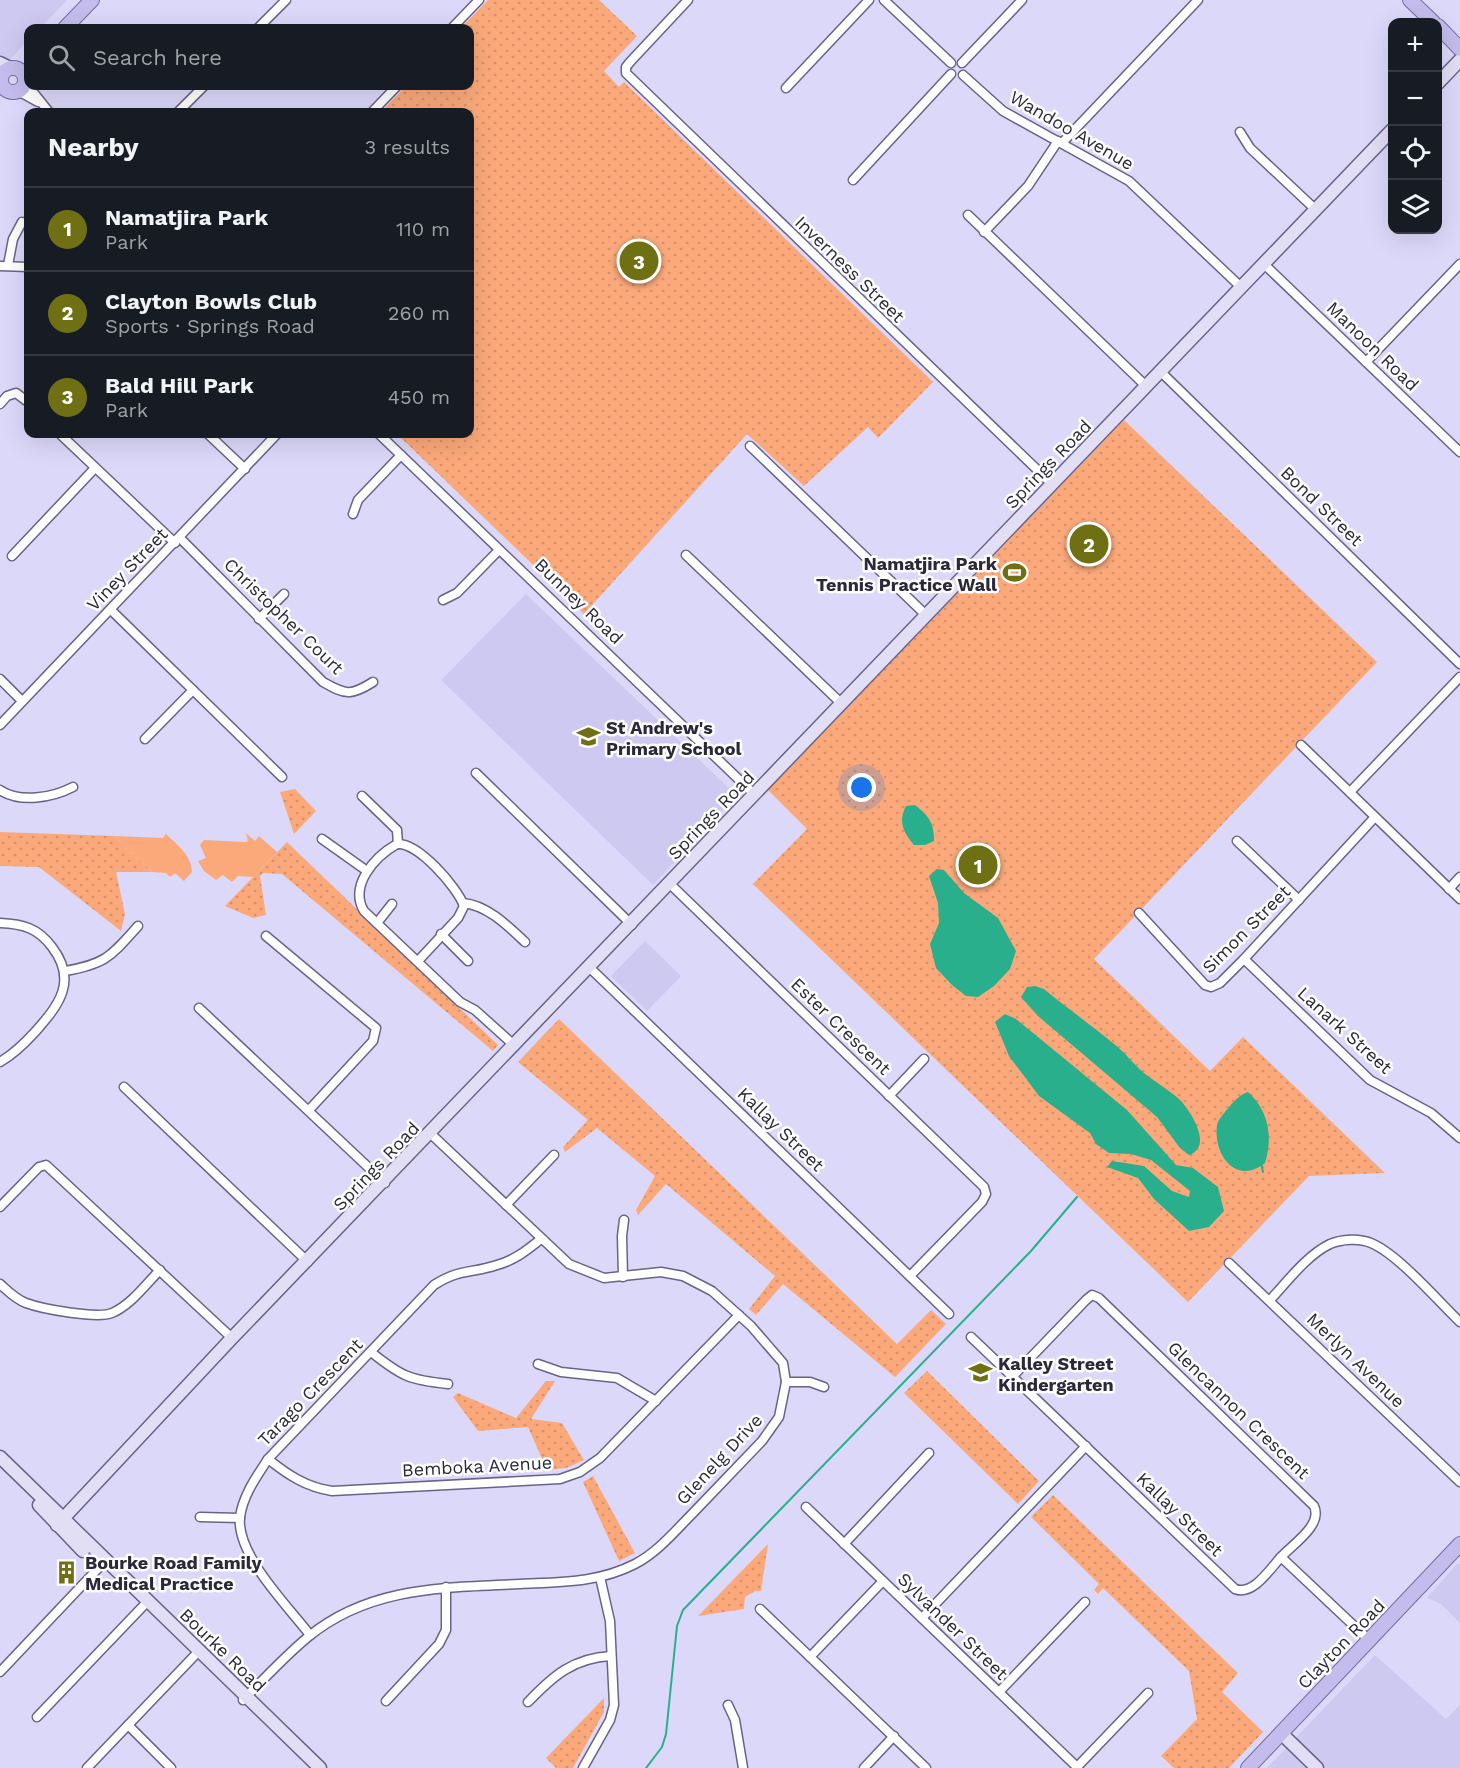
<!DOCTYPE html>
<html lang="en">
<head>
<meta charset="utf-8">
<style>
  body { margin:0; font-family:"Work Sans",sans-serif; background:#242831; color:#f1f3f6 }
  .controls { position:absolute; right:18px; top:18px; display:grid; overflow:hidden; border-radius:12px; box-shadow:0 6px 24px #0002 }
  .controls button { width:54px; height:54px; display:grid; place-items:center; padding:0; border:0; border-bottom:2px solid #363941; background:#171b24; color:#f1f3f6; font:30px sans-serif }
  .you { position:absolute; left:862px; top:788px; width:21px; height:21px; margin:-15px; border:4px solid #fff; border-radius:50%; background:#1a73e8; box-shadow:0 0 0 9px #1a73e833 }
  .badge { display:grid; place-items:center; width:39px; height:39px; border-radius:50%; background:#6f7014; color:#fff; font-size:20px; font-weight:700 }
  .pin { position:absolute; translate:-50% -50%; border:3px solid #fff; box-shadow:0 2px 6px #0006 }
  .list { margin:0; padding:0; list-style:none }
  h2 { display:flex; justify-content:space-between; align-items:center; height:78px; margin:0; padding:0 24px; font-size:26px }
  h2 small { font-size:20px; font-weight:400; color:#9ea1a6 }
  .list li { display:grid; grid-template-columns:39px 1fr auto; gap:18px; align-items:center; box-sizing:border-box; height:84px; padding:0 24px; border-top:2px solid #363941 }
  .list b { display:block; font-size:22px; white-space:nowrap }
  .list p { margin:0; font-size:20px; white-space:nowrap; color:#9ea1a6 }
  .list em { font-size:20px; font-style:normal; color:#9ea1a6 }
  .icon { flex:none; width:33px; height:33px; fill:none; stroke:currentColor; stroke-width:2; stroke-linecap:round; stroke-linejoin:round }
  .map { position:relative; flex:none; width:1460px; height:1768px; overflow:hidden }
  .search { position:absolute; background:#171b24; box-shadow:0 6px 24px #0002; left:24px; top:24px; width:450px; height:66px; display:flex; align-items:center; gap:15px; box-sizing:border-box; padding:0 21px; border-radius:12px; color:#9ea1a6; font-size:22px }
  .panel { position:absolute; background:#171b24; box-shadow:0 6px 24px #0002; left:24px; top:108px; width:450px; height:330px; border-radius:12px }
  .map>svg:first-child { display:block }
  .built { fill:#cec9f0 }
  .grass { fill:#fba97a }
  .park { fill:url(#park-dots) }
  .water { fill:#2aaf8c }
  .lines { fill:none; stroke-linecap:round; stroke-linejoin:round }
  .stream { stroke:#2aaf8c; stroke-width:2 }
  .street-casing { stroke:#686388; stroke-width:11 }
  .secondary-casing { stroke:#686388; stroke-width:15 }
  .primary-casing { stroke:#756ca5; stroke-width:16 }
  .street { stroke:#fff; stroke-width:8 }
  .secondary { stroke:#e2def5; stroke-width:12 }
  .primary { stroke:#c4bcec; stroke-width:14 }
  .labels { text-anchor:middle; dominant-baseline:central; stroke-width:5; stroke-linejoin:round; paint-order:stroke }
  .street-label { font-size:18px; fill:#2b2939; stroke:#fefefe }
  .poi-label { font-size:18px; font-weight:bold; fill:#2b2939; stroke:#fefefe; text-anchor:start }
</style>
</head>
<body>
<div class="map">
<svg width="1460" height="1768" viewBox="0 0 1460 1768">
  <defs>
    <pattern id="park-dots" width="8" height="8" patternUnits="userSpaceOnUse" patternTransform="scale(1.5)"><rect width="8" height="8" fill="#fba97a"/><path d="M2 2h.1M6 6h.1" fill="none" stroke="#d7916a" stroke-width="1.8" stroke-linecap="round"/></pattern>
  </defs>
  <rect width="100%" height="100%" fill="#dcd8fa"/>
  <g class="built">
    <path d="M0 0H67L40 28H28V40L0 70Z"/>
    <path d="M526 594 736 795 653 885 441 680Z"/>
    <path d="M645 941 681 976 647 1011 611 976Z"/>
    <path d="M1457 1564H1460V1623L1441 1604 1427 1598Z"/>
    <path d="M1375 1655 1446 1719 1460 1705V1768H1267Z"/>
  </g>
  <g class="grass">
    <path d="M246 833 255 841 259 836 277 852 253 877 238 876 232 882 223 875 216 880 204 871 198 861 206 858 200 845 204 840 245 842 248 841Z"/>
    <path d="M166 834C178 846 191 854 192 872L184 881 175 873 170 877 166 873 152 872 114 836 163 838Z"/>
  </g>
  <g class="park">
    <path d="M488 0H599L637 36 604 71 619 87 624 82 933 382 878 438 868 427 804 486 747 434 584 614 397 434H470V112H381L406 86H470V28H461Z"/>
    <path d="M1124 420 1377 662 1094 959 1210 1071 1243 1037 1385 1173 1309 1176 1188 1302 753 884 807 829 768 790Z"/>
    <path d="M295 789 316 811 294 834 280 792Z"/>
    <path d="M0 832 114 836 152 872H116L125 914 121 931 39 867 0 866Z"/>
    <path d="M287 842 498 1045 493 1051 282 874 263 873 260 876 266 915 253 918 225 906Z"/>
    <path d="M559 1019 897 1344 931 1310 946 1324 895 1377 783 1284 756 1315 749 1309 775 1276 666 1184 638 1215 636 1210 655 1176 597 1128 565 1152 563 1147 588 1120 518 1062Z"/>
    <path d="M927 1371 1039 1481 1018 1504 904 1393Z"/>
    <path d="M546 1381H555L531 1419 562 1423 584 1460 566 1468 547 1470 528 1427 478 1431 453 1397 458 1393 516 1418Z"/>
    <path d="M593 1476 635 1553 619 1561 583 1482Z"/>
    <path d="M1053 1495 1238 1673 1222 1692 1263 1732 1229 1768H1174L1161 1756 1197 1719 1189 1671 1103 1588 1098 1594 1094 1590 1099 1584 1031 1517Z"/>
    <path d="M768 1544 761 1591H755L745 1597 744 1609 698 1616Z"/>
    <path d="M604 1698V1712L573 1768H556L546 1758Z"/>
  </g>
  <g class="water">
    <path d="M915 805C929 816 934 823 934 841L925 845H914C903 832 898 821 906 806Z"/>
    <path d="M937 869 944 870 964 893 998 918 1016 951 1010 969 994 986 978 997 966 996 952 985 936 968 930 944 939 923 938 903 929 876Z"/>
    <path d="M1035 986 1044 989C1067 1008 1091 1025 1114 1044 1125 1052 1133 1064 1144 1073 1156 1083 1170 1090 1181 1101 1192 1113 1213 1147 1189 1155L1180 1148 1157 1117 1038 1016 1021 997 1027 987Z"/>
    <path d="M1005 1014 1016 1019 1127 1110 1176 1165 1193 1168 1218 1187 1224 1211 1209 1227 1189 1231 1154 1199 1138 1178 1107 1167 1112 1161 1144 1166 1172 1191 1189 1197 1190 1191 1151 1160 1131 1154 1109 1153 1096 1144 1090 1133 1039 1096 1009 1056 995 1022Z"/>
    <path d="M1248 1092C1269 1111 1273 1137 1265 1163 1236 1186 1213 1155 1217 1125 1218 1119 1226 1111 1230 1106 1235 1100 1241 1094 1248 1092Z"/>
  </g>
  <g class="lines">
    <g class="stream">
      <path d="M1261 1163 1263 1172"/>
      <path d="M646 1768 662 1747 666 1734 677 1626 683 1610 1031 1251 1077 1197"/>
    </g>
    <defs>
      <g id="street">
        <path d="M688 0 630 62 626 67V73L1053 485"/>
        <path d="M884 0 951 63"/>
        <path d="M258 28 286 0"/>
        <path d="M452 28 479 0"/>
        <path d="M962 63 1022 0"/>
        <path d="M963 75 1003 111 1129 181 1242 288"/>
        <path d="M25 82 49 112"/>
        <path d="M786 88 869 0"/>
        <path d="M18 91 38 102"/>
        <path d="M178 112 204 86"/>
        <path d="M372 112 397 86"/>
        <path d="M1240 132 1250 148 1316 210"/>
        <path d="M1062 143 1198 0"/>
        <path d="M853 180 951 74"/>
        <path d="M968 215 1147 387"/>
        <path d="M984 232 1028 186 1058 141"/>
        <path d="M1264 264 1460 452"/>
        <path d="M8 265 13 239 22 222"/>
        <path d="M0 266 28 267"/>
        <path d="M1366 362 1460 264"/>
        <path d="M1161 372 1460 664"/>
        <path d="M0 404 7 396 16 393 28 402"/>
        <path d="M60 434 175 543"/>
        <path d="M208 434 245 469"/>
        <path d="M379 434 755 795"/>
        <path d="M750 446 927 616"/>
        <path d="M353 514 358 500 401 455"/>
        <path d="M180 538 323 682C346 695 351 696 373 682"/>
        <path d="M686 555 842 704"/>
        <path d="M12 556 95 468"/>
        <path d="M443 600 457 593 499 550"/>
        <path d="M111 610 282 777"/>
        <path d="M259 619 284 594"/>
        <path d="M0 679 22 701"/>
        <path d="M0 725 277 434"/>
        <path d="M145 739 193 690"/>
        <path d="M1301 745 1460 899"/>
        <path d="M476 773 632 925"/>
        <path d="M0 790C20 803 52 798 73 787"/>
        <path d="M1350 792 1460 677"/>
        <path d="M362 796 397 830 398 844"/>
        <path d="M322 839 367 871"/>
        <path d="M1237 841 1299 900"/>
        <path d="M670 884 984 1187 986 1194 982 1202 910 1276"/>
        <path d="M1449 889 1460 877"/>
        <path d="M463 903C487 905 508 926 525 942"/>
        <path d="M1139 913 1205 985 1211 987 1220 983 1244 959 1375 817"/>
        <path d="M0 923C23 924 38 928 52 947 78 981 59 1005 35 1032 24 1044 14 1054 0 1062"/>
        <path d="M377 923 392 904"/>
        <path d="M441 934 468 961"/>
        <path d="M266 936 376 1028 373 1041 309 1110"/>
        <path d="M1244 959 1370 1080 1431 1113 1460 1138"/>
        <path d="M418 961 458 918 464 906C457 887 418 842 397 844 374 857 349 886 364 911L460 1002 475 1010 515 1046"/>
        <path d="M590 968 949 1314"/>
        <path d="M65 971C106 964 111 956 138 926"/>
        <path d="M199 1008 385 1183"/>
        <path d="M124 1087 308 1262"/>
        <path d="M889 1096 924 1059"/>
        <path d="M506 1205 554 1155"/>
        <path d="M0 1207 39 1167 46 1165 232 1338"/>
        <path d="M1229 1263 1460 1482"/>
        <path d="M623 1277 622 1236 624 1220"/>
        <path d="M0 1284C8 1291 15 1299 26 1303 42 1309 97 1319 112 1313 131 1305 146 1284 160 1270"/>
        <path d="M1270 1300C1287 1282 1307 1255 1330 1244 1342 1239 1359 1238 1371 1243 1398 1254 1438 1301 1460 1322"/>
        <path d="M971 1337 1235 1589C1253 1596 1270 1569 1281 1557L1369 1640"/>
        <path d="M371 1352C401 1376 409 1380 448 1384"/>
        <path d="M538 1364 561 1372 617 1378 656 1401"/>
        <path d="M1013 1376 1086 1300 1092 1295 1099 1298 1314 1506C1323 1525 1293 1544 1281 1557"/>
        <path d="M786 1382H810L824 1387"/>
        <path d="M268 1459C288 1475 306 1487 332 1491L560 1479 580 1472 600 1458 739 1315"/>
        <path d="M806 1507 1078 1768"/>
        <path d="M200 1517 240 1518"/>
        <path d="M844 1544 929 1453"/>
        <path d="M760 1609 926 1768"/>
        <path d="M922 1618 1086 1446"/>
        <path d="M310 1635C288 1606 236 1555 240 1517 243 1495 257 1476 268 1459L434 1285C461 1268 470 1274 497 1265 515 1260 527 1250 541 1239"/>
        <path d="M810 1657 883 1581"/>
        <path d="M0 1672 105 1561"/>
        <path d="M999 1692 1085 1602"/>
        <path d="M243 1700C264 1679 285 1656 308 1637 370 1586 445 1588 520 1584 560 1582 598 1583 635 1564 658 1552 675 1531 693 1513 716 1489 739 1465 762 1441L779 1417 786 1382 783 1363 751 1326 712 1291 683 1276 661 1272 604 1278 569 1264 431 1134"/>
        <path d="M386 1701 439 1644 446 1630V1587"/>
        <path d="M528 1702C553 1676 573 1658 611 1656"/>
        <path d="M728 1705 735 1720 743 1768"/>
        <path d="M37 1717 147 1602"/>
        <path d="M128 1725 171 1768"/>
        <path d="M1077 1767 1148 1693"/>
        <path d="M87 1768 198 1652"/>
        <path d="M583 1768 610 1720 614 1705 610 1621 600 1577"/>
        <path d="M864 1768 894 1736"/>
      </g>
      <g id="secondary">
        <path d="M0 63 10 68"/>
        <path d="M0 79 1 80"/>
        <path d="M1438 83 1460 60"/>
        <path d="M0 1457 320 1768"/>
        <path d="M39 1505 83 1551"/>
        <path d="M57 1525 232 1338 1392 130"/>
        <path d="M1281 1733 1317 1768"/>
      </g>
      <g id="primary">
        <path d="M1410 0 1433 22"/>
        <path d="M1438 26 1460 49"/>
        <path d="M65 28 92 0"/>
        <circle cx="13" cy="80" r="12"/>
        <path d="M1248 1768 1460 1544"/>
      </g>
    </defs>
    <use href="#street" class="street-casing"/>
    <use href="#secondary" class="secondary-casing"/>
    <use href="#primary" class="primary-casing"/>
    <use href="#street" class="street"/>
    <use href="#secondary" class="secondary"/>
    <use href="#primary" class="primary"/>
  </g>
  <defs>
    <symbol id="stadium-bare" viewBox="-9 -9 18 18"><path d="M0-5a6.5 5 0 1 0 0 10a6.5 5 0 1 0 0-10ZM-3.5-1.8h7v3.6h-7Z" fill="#6f7014" stroke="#fefefe" stroke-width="2.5" paint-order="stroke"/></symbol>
    <symbol id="school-bare" viewBox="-9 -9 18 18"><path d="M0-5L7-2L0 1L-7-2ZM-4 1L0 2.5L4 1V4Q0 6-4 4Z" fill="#6f7014" stroke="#fefefe" stroke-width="2.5" paint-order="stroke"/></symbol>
    <symbol id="building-bare" viewBox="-9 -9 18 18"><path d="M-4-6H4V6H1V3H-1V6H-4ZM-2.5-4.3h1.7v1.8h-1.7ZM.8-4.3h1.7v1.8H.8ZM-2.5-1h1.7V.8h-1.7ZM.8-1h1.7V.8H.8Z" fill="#6f7014" stroke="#fefefe" stroke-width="2.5" paint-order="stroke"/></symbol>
  </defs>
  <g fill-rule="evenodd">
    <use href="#stadium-bare" x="998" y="556" width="33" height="33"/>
    <use href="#school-bare" x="572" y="720" width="33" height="33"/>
    <use href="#school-bare" x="964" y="1356" width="33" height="33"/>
    <use href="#building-bare" x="50" y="1556" width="33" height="33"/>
  </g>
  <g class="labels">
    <g class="street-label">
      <text transform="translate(1072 130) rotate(30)">Wandoo Avenue</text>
      <text transform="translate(850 269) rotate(44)">Inverness Street</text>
      <text transform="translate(1373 346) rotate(44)">Manoon Road</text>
      <text transform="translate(1048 464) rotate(-46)">Springs Road</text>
      <text transform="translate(1322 506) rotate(44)">Bond Street</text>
      <text transform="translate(127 569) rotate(-46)">Viney Street</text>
      <text transform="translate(579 601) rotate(44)">Bunney Road</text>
      <text transform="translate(284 616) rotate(44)">Christopher Court</text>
      <text transform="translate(711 815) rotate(-46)">Springs Road</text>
      <text transform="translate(1246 929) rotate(-45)">Simon Street</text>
      <text transform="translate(841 1026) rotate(44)">Ester Crescent</text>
      <text transform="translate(1345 1030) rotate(42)">Lanark Street</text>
      <text transform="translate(781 1129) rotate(44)">Kallay Street</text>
      <text transform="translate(376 1166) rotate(-46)">Springs Road</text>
      <text transform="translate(1356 1360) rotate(44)">Merlyn Avenue</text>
      <text transform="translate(310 1392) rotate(-46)">Tarago Crescent</text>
      <text transform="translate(1239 1410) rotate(44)">Glencannon Crescent</text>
      <text transform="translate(719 1459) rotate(-47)">Glenelg Drive</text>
      <text transform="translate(477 1466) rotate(-3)">Bemboka Avenue</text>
      <text transform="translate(1180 1514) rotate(44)">Kallay Street</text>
      <text transform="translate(953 1626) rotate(44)">Sylvander Street</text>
      <text transform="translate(1341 1644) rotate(-46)">Clayton Road</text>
      <text transform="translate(223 1650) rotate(44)">Bourke Road</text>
    </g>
    <g class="poi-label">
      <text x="997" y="563" text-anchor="end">Namatjira Park<tspan x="997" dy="21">Tennis Practice Wall</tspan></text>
      <text x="606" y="727">St Andrew's<tspan x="606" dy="21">Primary School</tspan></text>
      <text x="998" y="1363">Kalley Street<tspan x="998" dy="21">Kindergarten</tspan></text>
      <text x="85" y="1562">Bourke Road Family<tspan x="85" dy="21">Medical Practice</tspan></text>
    </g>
  </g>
</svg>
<div class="controls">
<button>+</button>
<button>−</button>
<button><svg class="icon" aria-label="locate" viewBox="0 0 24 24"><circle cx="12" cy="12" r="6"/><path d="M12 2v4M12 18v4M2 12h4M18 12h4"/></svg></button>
<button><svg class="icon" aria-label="layers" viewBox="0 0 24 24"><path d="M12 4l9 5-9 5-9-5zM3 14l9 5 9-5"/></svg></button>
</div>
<div class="you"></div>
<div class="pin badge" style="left:978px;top:865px">1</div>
<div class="pin badge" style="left:1089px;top:544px">2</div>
<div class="pin badge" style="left:639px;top:261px">3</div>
<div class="search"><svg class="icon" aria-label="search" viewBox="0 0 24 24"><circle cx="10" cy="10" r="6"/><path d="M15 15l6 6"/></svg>Search here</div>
<section class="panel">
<h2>Nearby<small>3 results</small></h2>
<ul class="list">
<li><span class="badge">1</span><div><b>Namatjira Park</b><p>Park</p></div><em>110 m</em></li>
<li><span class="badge">2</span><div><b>Clayton Bowls Club</b><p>Sports · Springs Road</p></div><em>260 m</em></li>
<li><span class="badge">3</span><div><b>Bald Hill Park</b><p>Park</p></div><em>450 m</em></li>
</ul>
</section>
</div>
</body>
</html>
